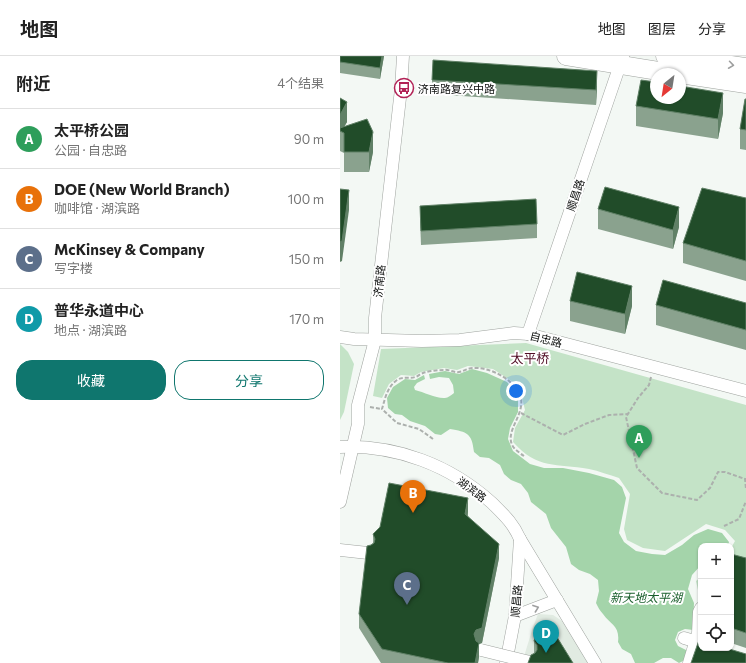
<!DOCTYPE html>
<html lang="zh">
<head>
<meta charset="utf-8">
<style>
  body { margin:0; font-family:Commissioner,"Noto Sans SC",sans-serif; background:#f2f2f2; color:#222 }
  .controls { position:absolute; right:12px; bottom:12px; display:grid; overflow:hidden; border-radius:8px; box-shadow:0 1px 3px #0004 }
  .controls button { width:36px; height:36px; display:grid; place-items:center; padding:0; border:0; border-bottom:1px solid #e0e0e0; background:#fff; color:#222; font:20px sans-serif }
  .compass { position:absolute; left:310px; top:12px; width:36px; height:36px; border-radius:50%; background:#fff; box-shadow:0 1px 3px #0004; rotate:210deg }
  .you { position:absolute; left:176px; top:335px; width:14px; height:14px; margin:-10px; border:3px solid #fff; border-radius:50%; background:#1a73e8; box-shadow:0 0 0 6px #1a73e833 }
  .badge { display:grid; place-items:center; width:26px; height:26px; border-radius:50%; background:#0f766e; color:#fff; font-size:13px; font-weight:700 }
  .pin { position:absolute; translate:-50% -33px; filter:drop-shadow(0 1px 2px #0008) }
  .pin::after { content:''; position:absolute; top:21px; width:14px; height:12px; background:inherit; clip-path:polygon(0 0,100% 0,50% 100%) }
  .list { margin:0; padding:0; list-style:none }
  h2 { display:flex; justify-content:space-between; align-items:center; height:52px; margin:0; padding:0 16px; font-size:17px }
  h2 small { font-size:13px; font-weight:400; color:#767676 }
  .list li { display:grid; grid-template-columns:26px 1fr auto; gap:12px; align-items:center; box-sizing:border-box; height:60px; padding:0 16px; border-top:1px solid #e0e0e0 }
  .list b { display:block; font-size:15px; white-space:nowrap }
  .list p { margin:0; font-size:13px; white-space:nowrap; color:#767676 }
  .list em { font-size:13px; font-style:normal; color:#767676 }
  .actions { display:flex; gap:8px; padding:12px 16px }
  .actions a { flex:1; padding:9px 0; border:1px solid #0f766e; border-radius:16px; text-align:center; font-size:14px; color:#0f766e }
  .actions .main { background:#0f766e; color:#fff }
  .icon { flex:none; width:22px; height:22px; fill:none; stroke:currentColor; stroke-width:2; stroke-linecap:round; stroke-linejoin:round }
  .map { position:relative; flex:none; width:406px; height:607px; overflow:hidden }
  header { display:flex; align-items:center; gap:24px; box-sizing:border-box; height:56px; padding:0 20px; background:#fff; border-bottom:1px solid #e0e0e0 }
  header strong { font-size:19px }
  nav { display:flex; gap:22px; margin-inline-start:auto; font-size:14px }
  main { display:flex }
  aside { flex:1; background:#fff }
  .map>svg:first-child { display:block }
  .built { fill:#e1ebe2 }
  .green { fill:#c4e3c7 }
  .water { fill:#a4d4aa }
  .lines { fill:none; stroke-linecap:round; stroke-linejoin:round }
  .street-casing { stroke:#9fa39f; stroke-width:13 }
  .secondary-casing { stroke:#9fa39f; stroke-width:19 }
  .path { stroke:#acb0ad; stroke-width:2; stroke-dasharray:4 2; stroke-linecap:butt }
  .street { stroke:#fff; stroke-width:12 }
  .secondary { stroke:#fff; stroke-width:18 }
  .street-bridge-casing { stroke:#9fa39f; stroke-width:13; stroke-linecap:butt }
  .street-bridge { stroke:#fff; stroke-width:12 }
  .wall { fill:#8aa28e }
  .shaded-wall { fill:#608066 }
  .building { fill:#214c29; stroke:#608066 }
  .oneway { stroke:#9e9f9f }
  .labels { text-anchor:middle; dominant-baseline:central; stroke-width:4; stroke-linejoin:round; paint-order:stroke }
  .poi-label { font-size:11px; fill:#0d0f0e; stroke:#fff; text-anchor:start }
  .street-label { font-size:11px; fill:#0d0f0e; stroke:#fff }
  .water-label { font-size:12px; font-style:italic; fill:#195e2b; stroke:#fff }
  .quarter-label { font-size:13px; fill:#500c24; stroke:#fff }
</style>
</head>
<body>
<header>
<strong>地图</strong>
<nav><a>地图</a><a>图层</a><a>分享</a></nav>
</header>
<main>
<aside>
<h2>附近<small>4个结果</small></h2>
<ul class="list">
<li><span class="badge" style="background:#2e9e5b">A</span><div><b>太平桥公园</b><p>公园 · 自忠路</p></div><em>90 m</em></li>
<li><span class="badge" style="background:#e8710a">B</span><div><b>DOE (New World Branch)</b><p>咖啡馆 · 湖滨路</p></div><em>100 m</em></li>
<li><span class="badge" style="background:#5c6f8a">C</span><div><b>McKinsey &amp; Company</b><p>写字楼</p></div><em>150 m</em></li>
<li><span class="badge" style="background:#0f9aa8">D</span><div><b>普华永道中心</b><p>地点 · 湖滨路</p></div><em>170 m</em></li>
</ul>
<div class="actions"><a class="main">收藏</a><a>分享</a></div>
</aside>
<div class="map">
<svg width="406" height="607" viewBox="0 0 406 607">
  <rect width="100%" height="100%" fill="#f3f8f4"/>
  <path class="built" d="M198 558 213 559 222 565 249 607H182L193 571Z"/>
  <g class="green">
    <path d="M186 287 406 349V513L391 509V492L395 485 385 474 366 468 325 495 303 492 287 484 284 473 290 438 279 422C269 419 259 415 249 413 216 407 198 414 173 386L175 372 185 354 179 330 153 313 128 310 117 314 104 312 81 316 74 320 61 319 49 328 42 342 33 340 41 293Z"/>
    <path d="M0 288 8 296 14 308 4 356 0 364Z"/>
    <path d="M361 521V583L360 543 356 525Z"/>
  </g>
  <path class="water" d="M132 313 147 317 167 326 178 339V356L170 372 168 383 173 395 190 408 204 412H223L249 417 274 424 282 431 286 442 279 477 284 486 296 495 312 498 325 499 342 489 354 479 368 473 382 477 389 486 388 490H361V509L352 519 348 533 354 547 353 574 345 573 338 576 335 584 338 590 350 596 345 604 339 607 331 602H323L314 607H295L291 598 282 593 278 586C280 570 271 569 263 558 260 555 258 551 256 547L259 535 258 524 250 518 239 514 231 508 226 491 211 472 206 458 191 446 188 437 181 428 171 424 164 418 160 409 149 402 140 401 134 396C132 377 127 376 110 373L101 379 95 378 85 370 70 365 62 359 55 358 48 352 47 342 53 331 65 323 75 324 84 319 85 323 77 327 74 331 75 334C84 336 97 343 105 342 108 342 111 339 114 337L113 329 109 322 99 321 90 323 89 318 105 315 119 318Z"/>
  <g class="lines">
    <defs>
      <g id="street">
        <path d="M188 278 283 0"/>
        <path d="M0 281 14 283 82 285 120 284 174 277 188 278 406 335"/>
        <path d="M0 391C57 389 110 409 152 447 164 459 173 467 180 483L255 607"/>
        <path d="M0 446 18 368V349L35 284V262L61 33 63 0"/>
        <path d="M0 494 28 497"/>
        <path d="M175 560 217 544"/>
        <path d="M344 582 361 587"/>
        <path d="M166 607 175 560 180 483"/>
        <path d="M349 607 358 577 359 556 361 552"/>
      </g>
      <g id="secondary">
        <path d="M226 0 337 18"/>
        <path d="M325 0 406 11"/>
        <path d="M340 18 406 28"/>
      </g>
    </defs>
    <use href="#street" class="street-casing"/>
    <use href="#secondary" class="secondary-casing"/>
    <g class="path">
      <path d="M311 321 309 329 298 342 286 361 297 412 322 437 357 444 370 432 378 416H385L405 423"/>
      <path d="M30 351 42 353"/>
      <path d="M181 357 223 379 245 368 269 359 288 358"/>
      <path d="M93 383 79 373 57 367 42 353C45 343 47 331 57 324 63 320 69 323 75 321 77 321 80 318 83 317 89 315 97 314 104 314 109 313 114 317 119 316 124 315 128 312 133 312 149 311 169 321 178 335 191 356 161 375 174 392 177 395 181 398 184 400"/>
      <path d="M406 423H405L406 433"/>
      <path d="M384 470 399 463 406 445"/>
    </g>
    <use href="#street" class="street"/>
    <use href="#secondary" class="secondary"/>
    <defs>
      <path id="street-bridge" d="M141 594 190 606"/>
    </defs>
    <use href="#street-bridge" class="street-bridge-casing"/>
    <use href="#street-bridge" class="street-bridge"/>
  </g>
  <g class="wall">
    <path d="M0 0H44L40 23 0 17Z"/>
    <path d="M92 24 257 30 256 49 92 38Z"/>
    <path d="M0 42 7 66 4 71 33 96 29 116H4V97L0 95Z"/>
    <path d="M406 43V94L400 93V73Z"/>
    <path d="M296 50 383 57 378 83 296 70Z"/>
    <path d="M406 142V225L343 207V187Z"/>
    <path d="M80 150 197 168V182L81 189 80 164Z"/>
    <path d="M258 153 339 171 333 193 258 173Z"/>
    <path d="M230 245 292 250 285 278 230 265Z"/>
    <path d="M406 247V294L316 269V249Z"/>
    <path d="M128 456V460L159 502 142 587 139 588V601L138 607H41L19 572V558L31 489 33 487V478Z"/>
    <path d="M391 498 406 502V592L391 587Z"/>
    <path d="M194 585 233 607 194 597Z"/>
  </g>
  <g class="shaded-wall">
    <path d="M42 0H44L40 23V12Z"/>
    <path d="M257 15V30L256 49V34Z"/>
    <path d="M383 37V57L378 83V63Z"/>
    <path d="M7 46V66L1 76 0 75V59Z"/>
    <path d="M33 76V96L29 116V96Z"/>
    <path d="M9 134V154L2 205 0 206V186Z"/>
    <path d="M339 151V171L333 193V174Z"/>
    <path d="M292 230V250L285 278V258Z"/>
    <path d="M128 442V456L125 472V458Z"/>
    <path d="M159 488V502L142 587 139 588V601L138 607H135L136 589 134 578 136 574Z"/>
  </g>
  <g class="building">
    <path d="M0 0H42L40 12 0 6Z"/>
    <path d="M93 4 257 15 256 34 92 24Z"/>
    <path d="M301 24 316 26V42H340V30L383 37 378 63 296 50Z"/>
    <path d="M0 42 7 46 0 59Z"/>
    <path d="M405 43H406V74L400 73Z"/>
    <path d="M27 63 33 76 29 96H4V77L0 75V72Z"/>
    <path d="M265 131 339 151 333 174 258 153Z"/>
    <path d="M362 132 406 142V205L343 187Z"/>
    <path d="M0 133 9 134 2 185 0 186Z"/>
    <path d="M196 143 197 168 81 175 80 150Z"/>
    <path d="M237 216 292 230 285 258 230 245Z"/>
    <path d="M323 224 406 247V274L316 249Z"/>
    <path d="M49 427 128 442 125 458 159 488 142 572 136 574 134 578 136 585 139 587 135 607H108L42 593 19 558 27 490 31 489 34 487 35 483 33 478 40 471Z"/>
    <path d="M391 498 406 502V577L391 572Z"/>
    <path d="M198 573H212L233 607H188L191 599 195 597 197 594V589L194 585Z"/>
    <path d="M359 584 361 585V592H386L406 598V607H351Z"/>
  </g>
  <defs><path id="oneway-chevron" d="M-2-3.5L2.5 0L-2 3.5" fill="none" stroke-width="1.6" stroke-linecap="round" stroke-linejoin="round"/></defs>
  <g class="oneway">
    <use href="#oneway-chevron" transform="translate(391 9) rotate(8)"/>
    <use href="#oneway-chevron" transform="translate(196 552) rotate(-20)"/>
  </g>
  <defs>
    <symbol id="bus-ring" viewBox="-11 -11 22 22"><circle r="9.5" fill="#fff" stroke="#b22256" stroke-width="1.5"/><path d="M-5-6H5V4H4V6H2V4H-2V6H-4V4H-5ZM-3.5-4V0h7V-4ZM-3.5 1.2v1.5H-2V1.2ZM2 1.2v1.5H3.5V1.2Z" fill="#b22256"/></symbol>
  </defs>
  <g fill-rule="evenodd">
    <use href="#bus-ring" x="53" y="21" width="22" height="22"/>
  </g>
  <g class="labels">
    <g class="poi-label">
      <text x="78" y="32">济南路复兴中路</text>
    </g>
    <g class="street-label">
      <text transform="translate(235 139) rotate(-71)">顺昌路</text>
      <text transform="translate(39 225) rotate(-84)">济南路</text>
      <text transform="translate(206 283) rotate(14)">自忠路</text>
      <text transform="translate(132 433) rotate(37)">湖滨路</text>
      <text transform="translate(176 545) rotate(-85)">顺昌路</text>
    </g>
    <g class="water-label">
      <text x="306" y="541">新天地太平湖</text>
    </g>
    <g class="quarter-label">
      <text x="190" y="302">太平桥</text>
    </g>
  </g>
</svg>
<div class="controls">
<button>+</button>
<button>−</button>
<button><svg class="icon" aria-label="locate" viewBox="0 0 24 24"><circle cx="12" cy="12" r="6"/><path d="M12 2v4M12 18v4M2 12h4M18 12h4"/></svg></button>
</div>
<svg class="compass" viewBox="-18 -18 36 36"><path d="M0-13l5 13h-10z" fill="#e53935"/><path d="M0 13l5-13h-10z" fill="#767676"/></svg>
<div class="you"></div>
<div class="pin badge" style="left:299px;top:402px;background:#2e9e5b">A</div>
<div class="pin badge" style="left:73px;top:457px;background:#e8710a">B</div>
<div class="pin badge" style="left:67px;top:549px;background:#5c6f8a">C</div>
<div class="pin badge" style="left:206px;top:597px;background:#0f9aa8">D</div>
</div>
</main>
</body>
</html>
